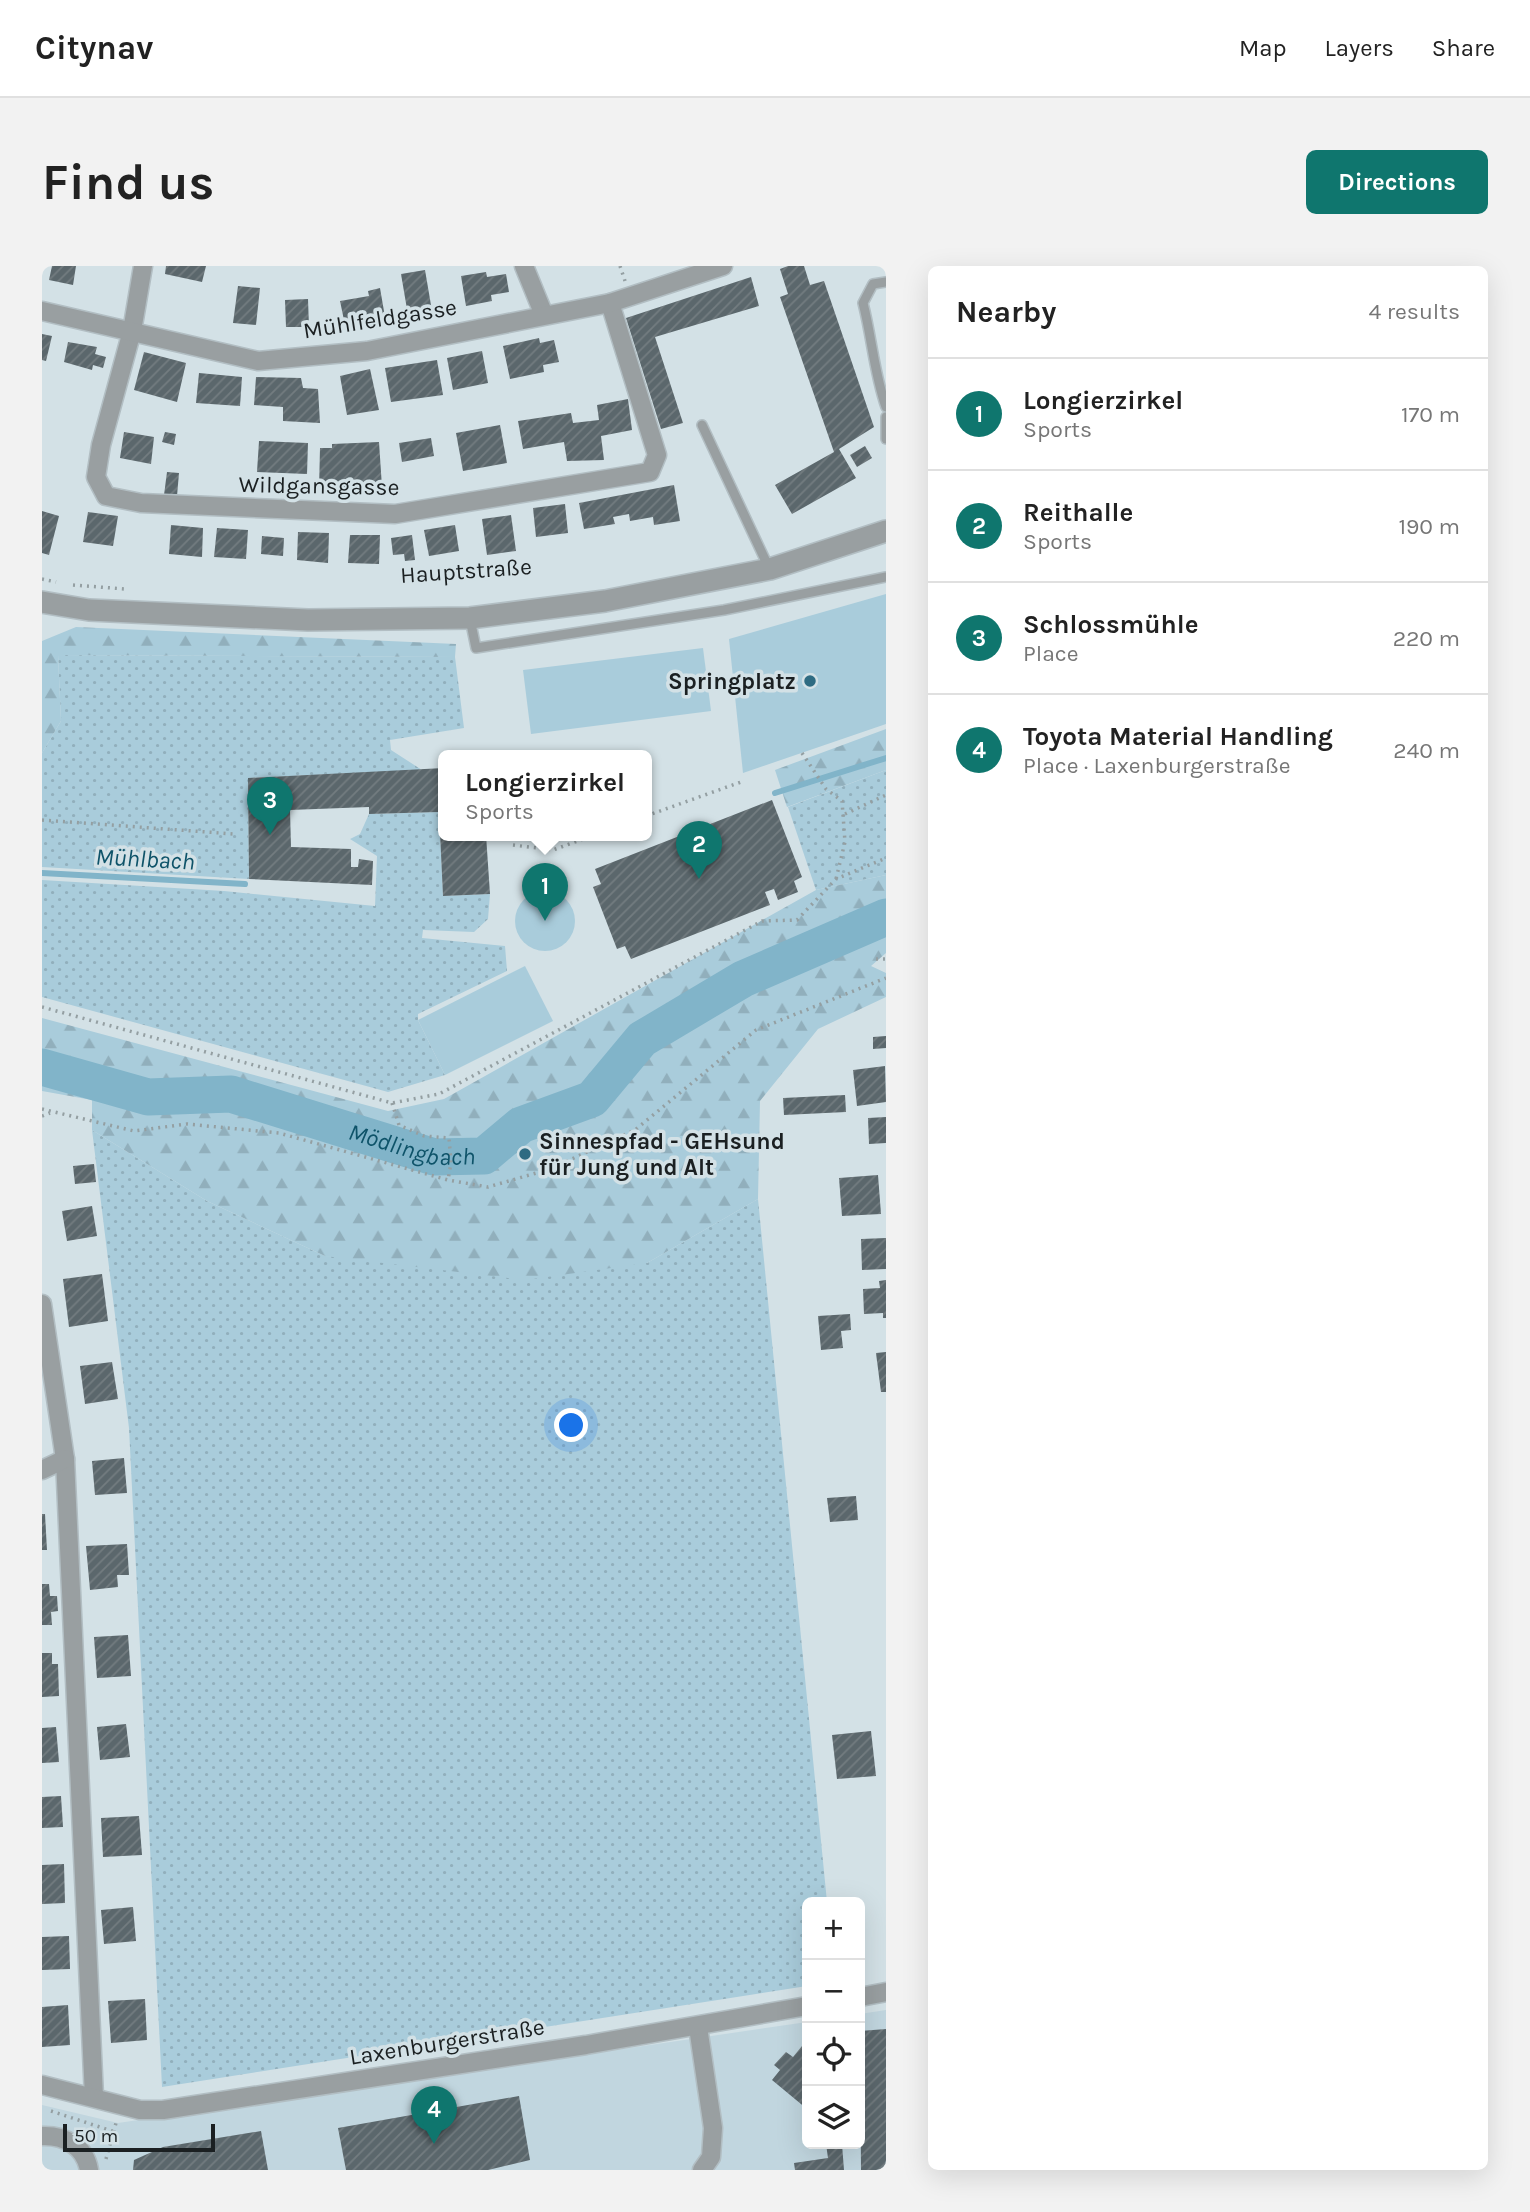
<!DOCTYPE html>
<html lang="en">
<head>
<meta charset="utf-8">
<style>
  body { margin:0; font-family:Karla,sans-serif; background:#f2f2f2; color:#222 }
  .controls { position:absolute; right:21px; bottom:21px; display:grid; overflow:hidden; border-radius:10px; box-shadow:0 7px 28px #0002 }
  .controls button { width:63px; height:63px; display:grid; place-items:center; padding:0; border:0; border-bottom:2px solid #e0e0e0; background:#fff; color:#222; font:35px sans-serif }
  .scale { position:absolute; left:21px; bottom:18px; width:152px; box-sizing:border-box; padding-left:7px; border:4px solid #1b2022; border-top:0; font-size:19px; line-height:24px; white-space:nowrap; color:#1b2022; -webkit-text-stroke:5px #d3e1e6; paint-order:stroke }
  .you { position:absolute; left:530px; top:1160px; width:24px; height:24px; margin:-18px; border:5px solid #fff; border-radius:50%; background:#1a73e8; box-shadow:0 0 0 10px #1a73e833 }
  .badge { display:grid; place-items:center; width:46px; height:46px; border-radius:50%; background:#0f766e; color:#fff; font-size:23px; font-weight:700 }
  .pin { position:absolute; translate:-50% -58px; filter:drop-shadow(0 2px 4px #0008) }
  .pin::after { content:''; position:absolute; top:37px; width:24px; height:21px; background:inherit; clip-path:polygon(0 0,100% 0,50% 100%) }
  .popup { position:absolute; left:396px; top:484px; width:214px; height:91px; box-sizing:border-box; display:grid; place-content:center; border-radius:10px; background:#fff; filter:drop-shadow(0 2px 5px #0005); font-size:23px; white-space:nowrap; color:#767676 }
  .popup b { font-size:26px; color:#222 }
  .popup::after { content:''; position:absolute; left:50%; top:100%; margin-left:-14px; border:14px solid transparent; border-top-color:#fff }
  .list { margin:0; padding:0; list-style:none }
  h2 { display:flex; justify-content:space-between; align-items:center; height:91px; margin:0; padding:0 28px; font-size:30px }
  h2 small { font-size:23px; font-weight:400; color:#767676 }
  .list li { display:grid; grid-template-columns:46px 1fr auto; gap:21px; align-items:center; box-sizing:border-box; height:112px; padding:0 28px; border-top:2px solid #e0e0e0 }
  .list b { display:block; font-size:26px; white-space:nowrap }
  .list p { margin:0; font-size:23px; white-space:nowrap; color:#767676 }
  .list em { font-size:23px; font-style:normal; color:#767676 }
  .icon { flex:none; width:38px; height:38px; fill:none; stroke:currentColor; stroke-width:2; stroke-linecap:round; stroke-linejoin:round }
  .map { position:relative; flex:none; width:844px; height:1904px; overflow:hidden; border-radius:10px }
  header { display:flex; align-items:center; gap:42px; box-sizing:border-box; height:98px; padding:0 35px; background:#fff; border-bottom:2px solid #e0e0e0 }
  header strong { font-size:33px }
  nav { display:flex; gap:38px; margin-inline-start:auto; font-size:24px }
  .intro { display:flex; align-items:center; justify-content:space-between; box-sizing:border-box; height:168px; padding:0 42px }
  h1 { margin:0; font-size:49px }
  .button { padding:18px 32px; border-radius:10px; background:#0f766e; color:#fff; font-size:24px; font-weight:700 }
  main { display:flex; gap:42px; padding:0 42px }
  aside { flex:1; background:#fff; border-radius:10px; box-shadow:0 7px 28px #0002 }
  .map>svg:first-child { display:block }
  .built { fill:#c1d6df }
  .green { fill:url(#green-dots) }
  .forest { fill:url(#forest-firs) }
  .pitch { fill:#a9ccdb }
  .lines { fill:none; stroke-linecap:round; stroke-linejoin:round }
  .stream { stroke:#81b4c9; stroke-width:6 }
  .river { stroke:#81b4c9; stroke-width:37 }
  .building { fill:url(#building-hatch) }
  .service-casing { stroke:#b2bec3; stroke-width:12 }
  .minor-casing { stroke:#b2bec3; stroke-width:21 }
  .tertiary-casing { stroke:#b2bec3; stroke-width:24 }
  .path { stroke:#949fa2; stroke-width:3.5; stroke-dasharray:2 5; stroke-linecap:butt }
  .service { stroke:#999fa1; stroke-width:9 }
  .minor { stroke:#999fa1; stroke-width:18 }
  .tertiary { stroke:#999fa1; stroke-width:21 }
  .poi-dot { fill:#2e6b82; stroke:#d3e1e6; stroke-width:2.5 }
  .labels { text-anchor:middle; dominant-baseline:central; stroke-width:7; stroke-linejoin:round; paint-order:stroke }
  .street-label { font-size:23px; fill:#1b2022; stroke:#d3e1e6 }
  .poi-label { font-size:23px; font-weight:bold; fill:#1b2022; stroke:#d3e1e6; text-anchor:end }
  .water-label { font-size:24px; font-style:italic; fill:#0e5369; stroke:#d3e1e6 }
</style>
</head>
<body>
<header>
<strong>Citynav</strong>
<nav><a>Map</a><a>Layers</a><a>Share</a></nav>
</header>
<div class="intro"><h1>Find us</h1><a class="button">Directions</a></div>
<main>
<div class="map">
<svg width="844" height="1904" viewBox="0 0 844 1904">
  <defs>
    <pattern id="green-dots" width="8" height="8" patternUnits="userSpaceOnUse" patternTransform="scale(1.75)"><rect width="8" height="8" fill="#a9ccdb"/><path d="M2 2h.1M6 6h.1" fill="none" stroke="#91afbc" stroke-width="1.8" stroke-linecap="round"/></pattern>
    <pattern id="forest-firs" width="22" height="20" patternUnits="userSpaceOnUse" patternTransform="scale(1.75)"><rect width="22" height="20" fill="#a9ccdb"/><path d="M5 1l3.5 6h-7zM16 11l3.5 6h-7z" fill="#91afbc"/></pattern>
    <pattern id="building-hatch" width="6" height="6" patternUnits="userSpaceOnUse" patternTransform="scale(1.75)"><rect width="6" height="6" fill="#5b676c"/><path d="M-1 1l2-2M0 6l6-6M5 7l2-2" fill="none" stroke="#737c80"/></pattern>
  </defs>
  <rect width="100%" height="100%" fill="#d3e1e6"/>
  <path class="built" d="M844 1744V1904H0V1839L76 1857 765 1756V1878H818V1748Z"/>
  <g class="green">
    <path d="M16 389 413 391 422 462 348 474 349 484 380 504 206 512 207 613 0 601V487L19 455Z"/>
    <path d="M844 504V609L774 624 746 541Z"/>
    <path d="M397 546 401 630 448 628 446 653 432 666 381 664 380 672 463 680 465 705 376 748V754L403 809 346 826 0 731V614L182 625 333 640 335 590 308 573 318 568 327 548Z"/>
    <path d="M50 864 165 935 283 990 605 997 716 933 785 1636H765V1720L120 1821 87 1162Z"/>
  </g>
  <g class="forest">
    <path d="M34 361 414 378 413 391 16 389 19 455 0 487V375Z"/>
    <path d="M844 463V504L745 541 733 504Z"/>
    <path d="M844 609V687L829 700 844 707V731L776 763 718 835 716 933 605 997 483 1014 283 990 165 935 50 864V834L0 825V752L346 845 402 833 774 624Z"/>
  </g>
  <g class="pitch">
    <path d="M844 328V458L701 507 687 373Z"/>
    <path d="M661 382 669 445 489 468 481 404Z"/>
    <circle cx="503" cy="655" r="30"/>
    <path d="M483 700 511 755 403 809 376 754Z"/>
  </g>
  <g class="lines">
    <g class="stream">
      <path d="M733 527 844 492"/>
      <path d="M0 607 203 618"/>
    </g>
    <path class="river" id="s1" d="M0 801 106 831 189 828 392 891 442 890 479 859 550 833 600 773 701 713 844 651"/>
  </g>
  <g class="building">
    <path d="M10 0H34L31 19 7 14Z"/>
    <path d="M124 0H164L160 16 123 8Z"/>
    <path d="M746 0H762L768 19 782 15 832 161 797 183 814 212 750 248 733 219 792 186 738 31 746 28 738 3Z"/>
    <path d="M383 4 390 45 366 49 359 8Z"/>
    <path d="M444 6 445 11 464 8 467 26 449 29 450 35 424 40 419 10Z"/>
    <path d="M709 11 717 40 613 71 641 157 619 163 584 52Z"/>
    <path d="M196 20 218 22 214 59 191 57Z"/>
    <path d="M338 22 343 51 303 59 298 35 327 30 326 25Z"/>
    <path d="M266 33 267 61H244L243 34Z"/>
    <path d="M0 68 10 70 4 95 0 94Z"/>
    <path d="M497 72 498 77 512 74 517 96 501 99 502 106 468 113 461 80Z"/>
    <path d="M26 76 55 81 53 88 64 91 61 102 51 99 50 104 22 96Z"/>
    <path d="M440 85 446 117 411 124 405 92Z"/>
    <path d="M102 86 144 97 135 136 92 124Z"/>
    <path d="M395 94 401 129 349 136 343 102Z"/>
    <path d="M328 103 337 144 305 149 298 110Z"/>
    <path d="M157 107 200 111 198 140 154 137Z"/>
    <path d="M214 111 259 112 261 122 276 123 278 157 241 155V141L212 139Z"/>
    <path d="M586 133 590 164 559 170 562 194 525 195 522 176 481 183 476 155 529 147 531 157 557 154 555 139Z"/>
    <path d="M458 159 465 197 421 205 414 167Z"/>
    <path d="M82 166 112 171 109 198 78 192Z"/>
    <path d="M123 166 134 168 132 179 120 176Z"/>
    <path d="M389 172 392 190 360 196 357 177Z"/>
    <path d="M217 175 266 177 265 208 215 206Z"/>
    <path d="M337 176 340 221 277 223 278 182H290V178Z"/>
    <path d="M823 180 830 192 815 201 808 189Z"/>
    <path d="M125 206 137 207 135 230 122 229Z"/>
    <path d="M632 219 638 255 612 259 611 251 588 255 587 248 571 251 573 258 542 263 537 237Z"/>
    <path d="M523 238 526 267 494 271 491 242Z"/>
    <path d="M0 245 17 250 7 289 0 287Z"/>
    <path d="M46 246 76 250 71 280 41 276Z"/>
    <path d="M469 249 474 285 445 289 440 253Z"/>
    <path d="M129 259 161 262 160 291 127 288Z"/>
    <path d="M413 259 417 285 387 290 382 264Z"/>
    <path d="M175 262 206 264 204 293 172 291Z"/>
    <path d="M256 266 287 267 286 297 255 294Z"/>
    <path d="M308 269H338L337 298 306 297Z"/>
    <path d="M370 269 373 294 363 295 362 288 351 289 349 272Z"/>
    <path d="M220 270 242 272 241 290 219 288Z"/>
    <path d="M402 502V569H444L448 628 401 630 397 546 327 548V541L248 544 249 581 309 583V601H316L317 593 331 595 330 619 207 613 206 512Z"/>
    <path d="M730 534 760 611 752 615 756 626 736 634 732 623 723 626 728 639 589 693 583 680 575 683 551 621 559 618 553 603Z"/>
    <path d="M844 770V782L831 783V771Z"/>
    <path d="M843 800 844 836 815 840 811 804Z"/>
    <path d="M803 829 804 846 742 849 741 832Z"/>
    <path d="M844 851V877L827 878 826 852Z"/>
    <path d="M52 898 54 916 33 918 31 900Z"/>
    <path d="M836 909 839 948 800 950 797 912Z"/>
    <path d="M50 940 55 970 25 975 20 945Z"/>
    <path d="M844 972V1003L820 1004 819 973Z"/>
    <path d="M60 1008 66 1055 27 1061 21 1013Z"/>
    <path d="M844 1014V1052H841V1047L822 1048 821 1023 838 1022 837 1015Z"/>
    <path d="M808 1048 809 1064 799 1065 801 1082 779 1084 776 1050Z"/>
    <path d="M844 1086V1126H839L834 1087Z"/>
    <path d="M70 1096 76 1133 43 1138 38 1100Z"/>
    <path d="M82 1192 85 1227 53 1229 50 1195Z"/>
    <path d="M814 1230 816 1254 788 1256 785 1232Z"/>
    <path d="M0 1248H3L5 1284H0Z"/>
    <path d="M85 1278 87 1309H75L76 1321 48 1324 44 1280Z"/>
    <path d="M0 1318H7L8 1330H15L16 1345 9 1346 10 1359H0Z"/>
    <path d="M86 1369 89 1410 55 1412 52 1371Z"/>
    <path d="M0 1387H10V1398H16L17 1430 0 1431Z"/>
    <path d="M84 1458 88 1491 58 1494 55 1461Z"/>
    <path d="M14 1461 17 1496 0 1497V1462Z"/>
    <path d="M829 1465 834 1510 795 1513 790 1469Z"/>
    <path d="M19 1530 21 1561 0 1562V1531Z"/>
    <path d="M97 1550 100 1589 61 1591 59 1552Z"/>
    <path d="M22 1598 23 1637 0 1638V1599Z"/>
    <path d="M91 1641 94 1675 62 1678 59 1644Z"/>
    <path d="M27 1670 28 1703 0 1704V1671Z"/>
    <path d="M103 1733 105 1774 69 1777 66 1735Z"/>
    <path d="M26 1739 28 1779 0 1781V1741Z"/>
    <path d="M844 1763V1904H819L818 1765Z"/>
    <path d="M760 1780 765 1785V1843L730 1814 738 1804 732 1799 744 1786 751 1791Z"/>
    <path d="M477 1830 488 1894 446 1904H304L296 1862Z"/>
    <path d="M219 1865 226 1904H91L92 1894 121 1881Z"/>
    <path d="M784 1878H800L802 1904H753L752 1897 786 1892Z"/>
  </g>
  <g class="lines">
    <defs>
      <g id="service">
        <path d="M844 16 831 18 821 37C830 72 832 107 844 141"/>
        <path d="M844 151V173"/>
        <path d="M660 159 727 302"/>
        <path d="M428 353 434 382 682 344 844 311"/>
      </g>
      <g id="minor">
        <path d="M101 0 90 65 59 179 54 211 64 230 99 237 353 248 608 206 615 189 568 37"/>
        <path d="M482 0 502 49"/>
        <path d="M0 45 216 95 325 85 568 37 681 0"/>
        <path d="M0 1038 23 1193 52 1831"/>
        <path d="M0 1204 23 1193"/>
        <path d="M818 1731 844 1726"/>
        <path d="M656 1761 671 1862 669 1891 660 1904"/>
        <path d="M0 1819 98 1844H121L544 1779 765 1740"/>
        <path d="M0 1870C22 1869 43 1880 47 1904"/>
      </g>
      <path id="tertiary" d="M0 336 47 344 266 354 428 352 563 335 728 303 844 265"/>
    </defs>
    <use href="#service" class="service-casing"/>
    <use href="#minor" class="minor-casing"/>
    <use href="#tertiary" class="tertiary-casing"/>
    <g class="path">
      <path d="M578 0 583 15"/>
      <path d="M0 313 14 316"/>
      <path d="M31 319 83 323"/>
      <path d="M760 487 784 523 800 535 803 576 794 613"/>
      <path d="M803 548 844 529"/>
      <path d="M604 550 699 516"/>
      <path d="M0 554 192 568"/>
      <path d="M471 579 511 584 552 569"/>
      <path d="M834 693H844"/>
      <path d="M0 741 350 837 397 828 720 655 755 654 794 613 844 592"/>
      <path d="M350 837 357 859 382 870 407 872 409 897 406 914"/>
      <path d="M0 843 92 865 145 858 237 867 406 914 446 921 508 903 593 864 714 764 844 712"/>
      <path d="M0 850 8 847"/>
      <path d="M9 1845 73 1866"/>
      <path d="M64 1893 74 1857"/>
    </g>
    <use href="#service" class="service"/>
    <use href="#minor" class="minor"/>
    <use href="#tertiary" class="tertiary"/>
  </g>
  <g class="poi-dot">
    <circle cx="768" cy="415" r="7"/>
    <circle cx="483" cy="888" r="7"/>
  </g>
  <g class="labels">
    <g class="street-label">
      <text transform="translate(338 53) rotate(-9)">Mühlfeldgasse</text>
      <text transform="translate(277 220) rotate(1)">Wildgansgasse</text>
      <text transform="translate(424 305) rotate(-4)">Hauptstraße</text>
      <text transform="translate(405 1776) rotate(-9)">Laxenburgerstraße</text>
    </g>
    <g class="poi-label">
      <text x="754" y="415">Springplatz</text>
      <text x="497" y="875" text-anchor="start">Sinnespfad - GEHsund<tspan x="497" dy="26">für Jung und Alt</tspan></text>
    </g>
    <g class="water-label">
      <text transform="translate(103 593) rotate(3)">Mühlbach</text>
      <text stroke="none"><textPath href="#s1" startOffset="382">Mödlingbach</textPath></text>
    </g>
  </g>
</svg>
<div class="controls">
<button>+</button>
<button>−</button>
<button><svg class="icon" aria-label="locate" viewBox="0 0 24 24"><circle cx="12" cy="12" r="6"/><path d="M12 2v4M12 18v4M2 12h4M18 12h4"/></svg></button>
<button><svg class="icon" aria-label="layers" viewBox="0 0 24 24"><path d="M12 4l9 5-9 5-9-5zM3 14l9 5 9-5"/></svg></button>
</div>
<div class="scale">50 m</div>
<div class="you"></div>
<div class="pin badge" style="left:503px;top:655px">1</div>
<div class="popup"><b>Longierzirkel</b>Sports</div>
<div class="pin badge" style="left:657px;top:613px">2</div>
<div class="pin badge" style="left:228px;top:569px">3</div>
<div class="pin badge" style="left:392px;top:1878px">4</div>
</div>
<aside>
<h2>Nearby<small>4 results</small></h2>
<ul class="list">
<li><span class="badge">1</span><div><b>Longierzirkel</b><p>Sports</p></div><em>170 m</em></li>
<li><span class="badge">2</span><div><b>Reithalle</b><p>Sports</p></div><em>190 m</em></li>
<li><span class="badge">3</span><div><b>Schlossmühle</b><p>Place</p></div><em>220 m</em></li>
<li><span class="badge">4</span><div><b>Toyota Material Handling</b><p>Place · Laxenburgerstraße</p></div><em>240 m</em></li>
</ul>
</aside>
</main>
</body>
</html>
